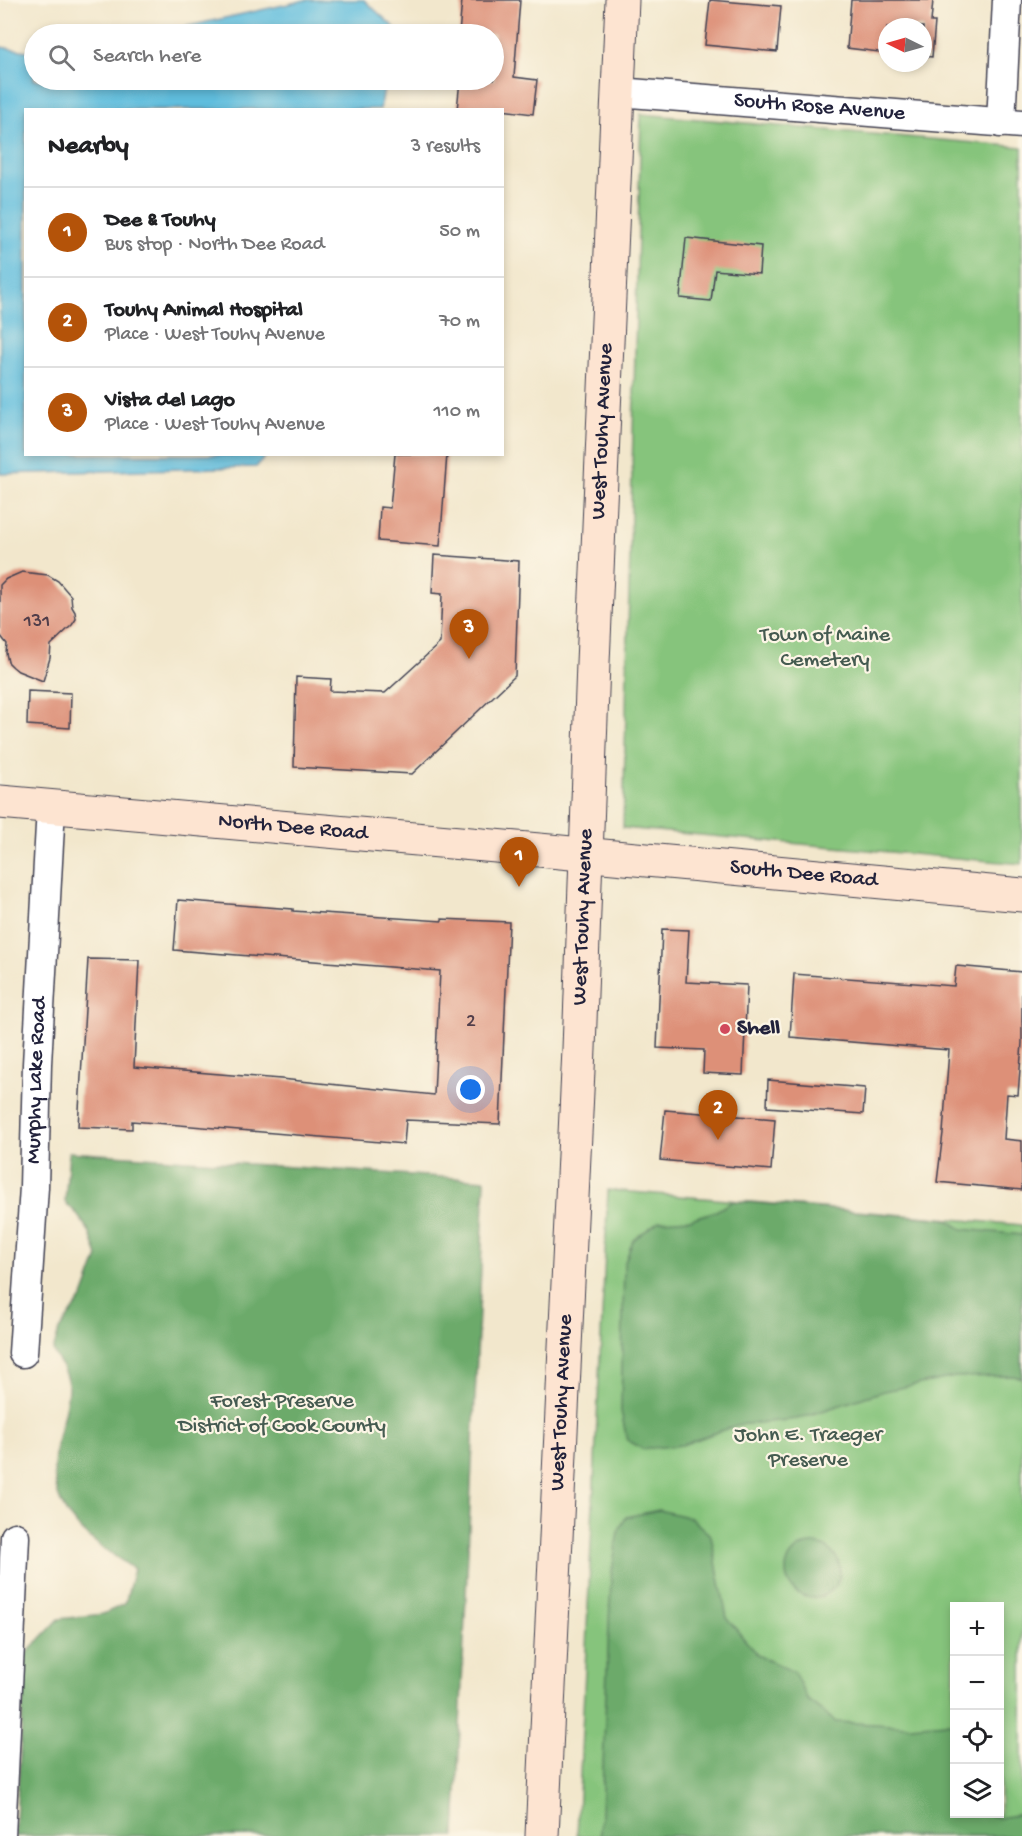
<!DOCTYPE html>
<html lang="en">
<head>
<meta charset="utf-8">
<style>
  body { margin:0; font-family:"Gochi Hand",sans-serif; background:#f2f2f2; color:#202124 }
  .controls { position:absolute; right:18px; bottom:18px; display:grid; overflow:hidden; border-radius:0px; box-shadow:0 3px 9px #0003 }
  .controls button { width:54px; height:54px; display:grid; place-items:center; padding:0; border:0; border-bottom:2px solid #e0e0e0; background:#fff; color:#202124; font:30px sans-serif }
  .compass { position:absolute; left:878px; top:18px; width:54px; height:54px; border-radius:50%; background:#fff; box-shadow:0 3px 9px #0003; rotate:275deg }
  .you { position:absolute; left:471px; top:1090px; width:21px; height:21px; margin:-15px; border:4px solid #fff; border-radius:50%; background:#1a73e8; box-shadow:0 0 0 9px #1a73e833 }
  .badge { display:grid; place-items:center; width:39px; height:39px; border-radius:50%; background:#b45309; color:#fff; font-size:20px; font-weight:700 }
  .pin { position:absolute; translate:-50% -50px; filter:drop-shadow(0 2px 3px #0008) }
  .pin::after { content:''; position:absolute; top:32px; width:21px; height:18px; background:inherit; clip-path:polygon(0 0,100% 0,50% 100%) }
  .list { margin:0; padding:0; list-style:none }
  h2 { display:flex; justify-content:space-between; align-items:center; height:78px; margin:0; padding:0 24px; font-size:26px }
  h2 small { font-size:20px; font-weight:400; color:#757577 }
  .list li { display:grid; grid-template-columns:39px 1fr auto; gap:18px; align-items:center; box-sizing:border-box; height:90px; padding:0 24px; border-top:2px solid #e0e0e0 }
  .list b { display:block; font-size:22px; white-space:nowrap }
  .list p { margin:0; font-size:20px; white-space:nowrap; color:#757577 }
  .list em { font-size:20px; font-style:normal; color:#757577 }
  .icon { flex:none; width:33px; height:33px; fill:none; stroke:currentColor; stroke-width:2; stroke-linecap:round; stroke-linejoin:round }
  .map { position:relative; flex:none; width:1022px; height:1836px; overflow:hidden }
  .search { position:absolute; background:#fff; box-shadow:0 3px 9px #0003; left:24px; top:24px; width:480px; height:66px; display:flex; align-items:center; gap:15px; box-sizing:border-box; padding:0 21px; border-radius:33px; color:#757577; font-size:22px }
  .panel { position:absolute; background:#fff; box-shadow:0 3px 9px #0003; left:24px; top:108px; width:480px; height:348px; border-radius:0px }
  .map>svg:first-child { display:block }
  .green { fill:#86c47b; stroke:#54735b; stroke-width:1.5; fill-rule:evenodd }
  .forest { fill:#6caa6b; stroke:#476653; stroke-width:1.5 }
  .water { fill:#60bede; stroke:#41708c; stroke-width:1.5 }
  .building { fill:#dd9078 }
  .lines { fill:none; stroke-linecap:round; stroke-linejoin:round }
  .street-casing { stroke:#414051; stroke-width:31 }
  .secondary-casing { stroke:#414051; stroke-width:35 }
  .street { stroke:#fff; stroke-width:28 }
  .secondary { stroke:#fde4d1; stroke-width:33 }
  .poi-dot { fill:#d1495b; stroke:#fcf5e5; stroke-width:2 }
  .labels { text-anchor:middle; dominant-baseline:central; stroke-width:4.5; stroke-linejoin:round; paint-order:stroke }
  .number-label { font-size:20px; fill:#513e4a }
  .street-label { font-size:22px; fill:#22223b; stroke:#fcf5e5 }
  .park-label { font-size:22px; fill:#455b51; stroke:#fcf5e5 }
  .poi-label { font-size:22px; font-weight:bold; fill:#22223b; stroke:#fcf5e5; text-anchor:start }
</style>
</head>
<body>
<div class="map">
<svg width="1022" height="1836" viewBox="0 0 1022 1836">
  <rect width="100%" height="100%" fill="#fcf5e5"/>
  <filter id="ink" filterUnits="userSpaceOnUse"><feTurbulence type="fractalNoise" baseFrequency=".0167" numOctaves="2"/><feDisplacementMap in="SourceGraphic" scale="12" xChannelSelector="R" yChannelSelector="G"/><feConvolveMatrix kernelMatrix="1 2 1 2 8 2 1 2 1" color-interpolation-filters="sRGB"/></filter>
  <filter id="wash" filterUnits="userSpaceOnUse"><feTurbulence type="fractalNoise" baseFrequency=".008" numOctaves="4" result="noise"/><feDisplacementMap in="SourceGraphic" scale="24" xChannelSelector="R" yChannelSelector="G"/><feGaussianBlur stdDeviation="1.35" result="paint"/><feColorMatrix in="noise" values="0 0 0 0 0 0 0 0 0 0 0 0 0 0 0 0 0 1.4 0 .05"/><feComposite in="paint" operator="in"/></filter>
  <g filter="url(#wash)">
    <rect width="100%" height="100%" fill="#f2e7cc"/>
    <g class="green">
      <path d="M641 114 1022 147V864L623 828Z"/>
      <path d="M608 1190 1022 1225V1836H577ZM954 1606H1000V1814H954Z"/>
    </g>
    <g class="forest">
      <path d="M69 1152 485 1180 455 1836H15L26 1654 59 1619 103 1614 125 1604 134 1569C84 1536 42 1510 57 1443 60 1426 69 1401 68 1384 67 1374 58 1360 53 1351L59 1330 83 1297 98 1256 89 1231 76 1213 65 1202Z"/>
      <path d="M733 1201 946 1219 962 1229 1022 1235V1378L1014 1376 955 1377 884 1391 797 1419 737 1425 682 1445 643 1449 627 1440 621 1411 624 1265 633 1240 659 1221 691 1219 716 1211Z"/>
      <path d="M659 1510 691 1518 711 1536 727 1618 757 1655 794 1672 808 1700 836 1722 910 1726 946 1723 954 1724V1814H986L999 1818 1022 1814V1836H600L611 1578 618 1532 626 1517Z"/>
      <circle cx="813" cy="1571" r="27"/>
    </g>
    <g class="water">
      <path d="M306 0H364L396 29 395 34H153Z"/>
      <path d="M0 47 34 52V80H386L380 109 26 110V454L267 455 256 467 0 474Z"/>
    </g>
    <g id="blocks">
      <g class="building">
        <path d="M462 0H520L514 77 537 80 533 114 502 110H457L460 80H494V34H459Z"/>
        <path d="M710 0 781 6 777 52 705 45Z"/>
        <path d="M851 0H933L931 22H935L932 57 923 56V27H887V53L847 48Z"/>
        <path d="M686 238 761 246 759 274 715 270 711 301 680 298Z"/>
        <path d="M395 454H447L440 546 378 541 380 507 390 508Z"/>
        <path d="M434 555 519 561 515 676 412 774 294 767 296 677 331 679 330 691 385 693 440 643 442 594 432 593Z"/>
        <path d="M22 572 48 575 58 581 71 596 72 607 75 612 76 619 72 625 51 645 50 658 43 681 18 671 13 667 8 662 6 653 7 644 0 635V585L6 579Z"/>
        <path d="M28 691 71 693 70 728 27 725Z"/>
        <path d="M178 900 293 909V911L442 921V919L509 922 500 1124 406 1120 404 1144 132 1121V1129L78 1127 88 959 139 960 134 1067 281 1079 434 1095 440 971 174 950Z"/>
        <path d="M662 929 689 930 686 982 747 985 743 1075 703 1073 704 1050 657 1048Z"/>
        <path d="M956 966 1022 972V1043L1018 1095 1007 1094 1004 1139 1022 1141V1190L937 1182 943 1133 949 1050 790 1037 794 974 954 986Z"/>
        <path d="M768 1080 865 1088 863 1114 767 1107Z"/>
        <path d="M665 1110 775 1119 771 1170 660 1160Z"/>
      </g>
    </g>
  </g>
  <g filter="url(#ink)">
    <use href="#blocks" fill-opacity="0" stroke="#414051" stroke-width="1.5"/>
    <g class="lines">
      <defs>
        <g id="street">
          <path id="s1" d="M618 92 1022 124"/>
          <path d="M1001 123 1007 0"/>
          <path id="s2" d="M23 1353 34 1187 37 1064 51 807"/>
          <path d="M1 1836 15 1537"/>
        </g>
        <g id="secondary">
          <path id="s3" d="M0 802 539 850 1022 895"/>
          <path id="s4" d="M542 1836 579 1049 593 663 622 0"/>
        </g>
      </defs>
      <use href="#street" class="street-casing"/>
      <use href="#secondary" class="secondary-casing"/>
      <use href="#street" class="street"/>
      <use href="#secondary" class="secondary"/>
    </g>
  </g>
  <circle class="poi-dot" cx="725" cy="1029" r="6"/>
  <g class="labels">
    <g class="number-label">
      <text x="37" y="622">131</text>
      <text x="471" y="1022">2</text>
    </g>
    <g class="street-label">
      <text stroke="none"><textPath href="#s1" startOffset="202">South Rose Avenue</textPath></text>
      <text stroke="none"><textPath href="#s4" startOffset="1406">West Touhy Avenue</textPath></text>
      <text stroke="none"><textPath href="#s3" startOffset="294">North Dee Road</textPath></text>
      <text stroke="none"><textPath href="#s3" startOffset="807">South Dee Road</textPath></text>
      <text stroke="none"><textPath href="#s4" startOffset="920">West Touhy Avenue</textPath></text>
      <text stroke="none"><textPath href="#s2" startOffset="273">Murphy Lake Road</textPath></text>
      <text stroke="none"><textPath href="#s4" startOffset="434">West Touhy Avenue</textPath></text>
    </g>
    <g class="park-label">
      <text x="825" y="636">Town of Maine<tspan x="825" dy="25">Cemetery</tspan></text>
      <text x="282" y="1402">Forest Preserve<tspan x="282" dy="25">District of Cook County</tspan></text>
      <text x="808" y="1436">John E. Traeger<tspan x="808" dy="25">Preserve</tspan></text>
    </g>
    <g class="poi-label">
      <text x="737" y="1029">Shell</text>
    </g>
  </g>
</svg>
<div class="controls">
<button>+</button>
<button>−</button>
<button><svg class="icon" aria-label="locate" viewBox="0 0 24 24"><circle cx="12" cy="12" r="6"/><path d="M12 2v4M12 18v4M2 12h4M18 12h4"/></svg></button>
<button><svg class="icon" aria-label="layers" viewBox="0 0 24 24"><path d="M12 4l9 5-9 5-9-5zM3 14l9 5 9-5"/></svg></button>
</div>
<svg class="compass" viewBox="-18 -18 36 36"><path d="M0-13l5 13h-10z" fill="#e53935"/><path d="M0 13l5-13h-10z" fill="#757577"/></svg>
<div class="you"></div>
<div class="pin badge" style="left:519px;top:887px">1</div>
<div class="pin badge" style="left:718px;top:1140px">2</div>
<div class="pin badge" style="left:469px;top:659px">3</div>
<div class="search"><svg class="icon" aria-label="search" viewBox="0 0 24 24"><circle cx="10" cy="10" r="6"/><path d="M15 15l6 6"/></svg>Search here</div>
<section class="panel">
<h2>Nearby<small>3 results</small></h2>
<ul class="list">
<li><span class="badge">1</span><div><b>Dee &amp; Touhy</b><p>Bus stop · North Dee Road</p></div><em>50 m</em></li>
<li><span class="badge">2</span><div><b>Touhy Animal Hospital</b><p>Place · West Touhy Avenue</p></div><em>70 m</em></li>
<li><span class="badge">3</span><div><b>Vista del Lago</b><p>Place · West Touhy Avenue</p></div><em>110 m</em></li>
</ul>
</section>
</div>
</body>
</html>
